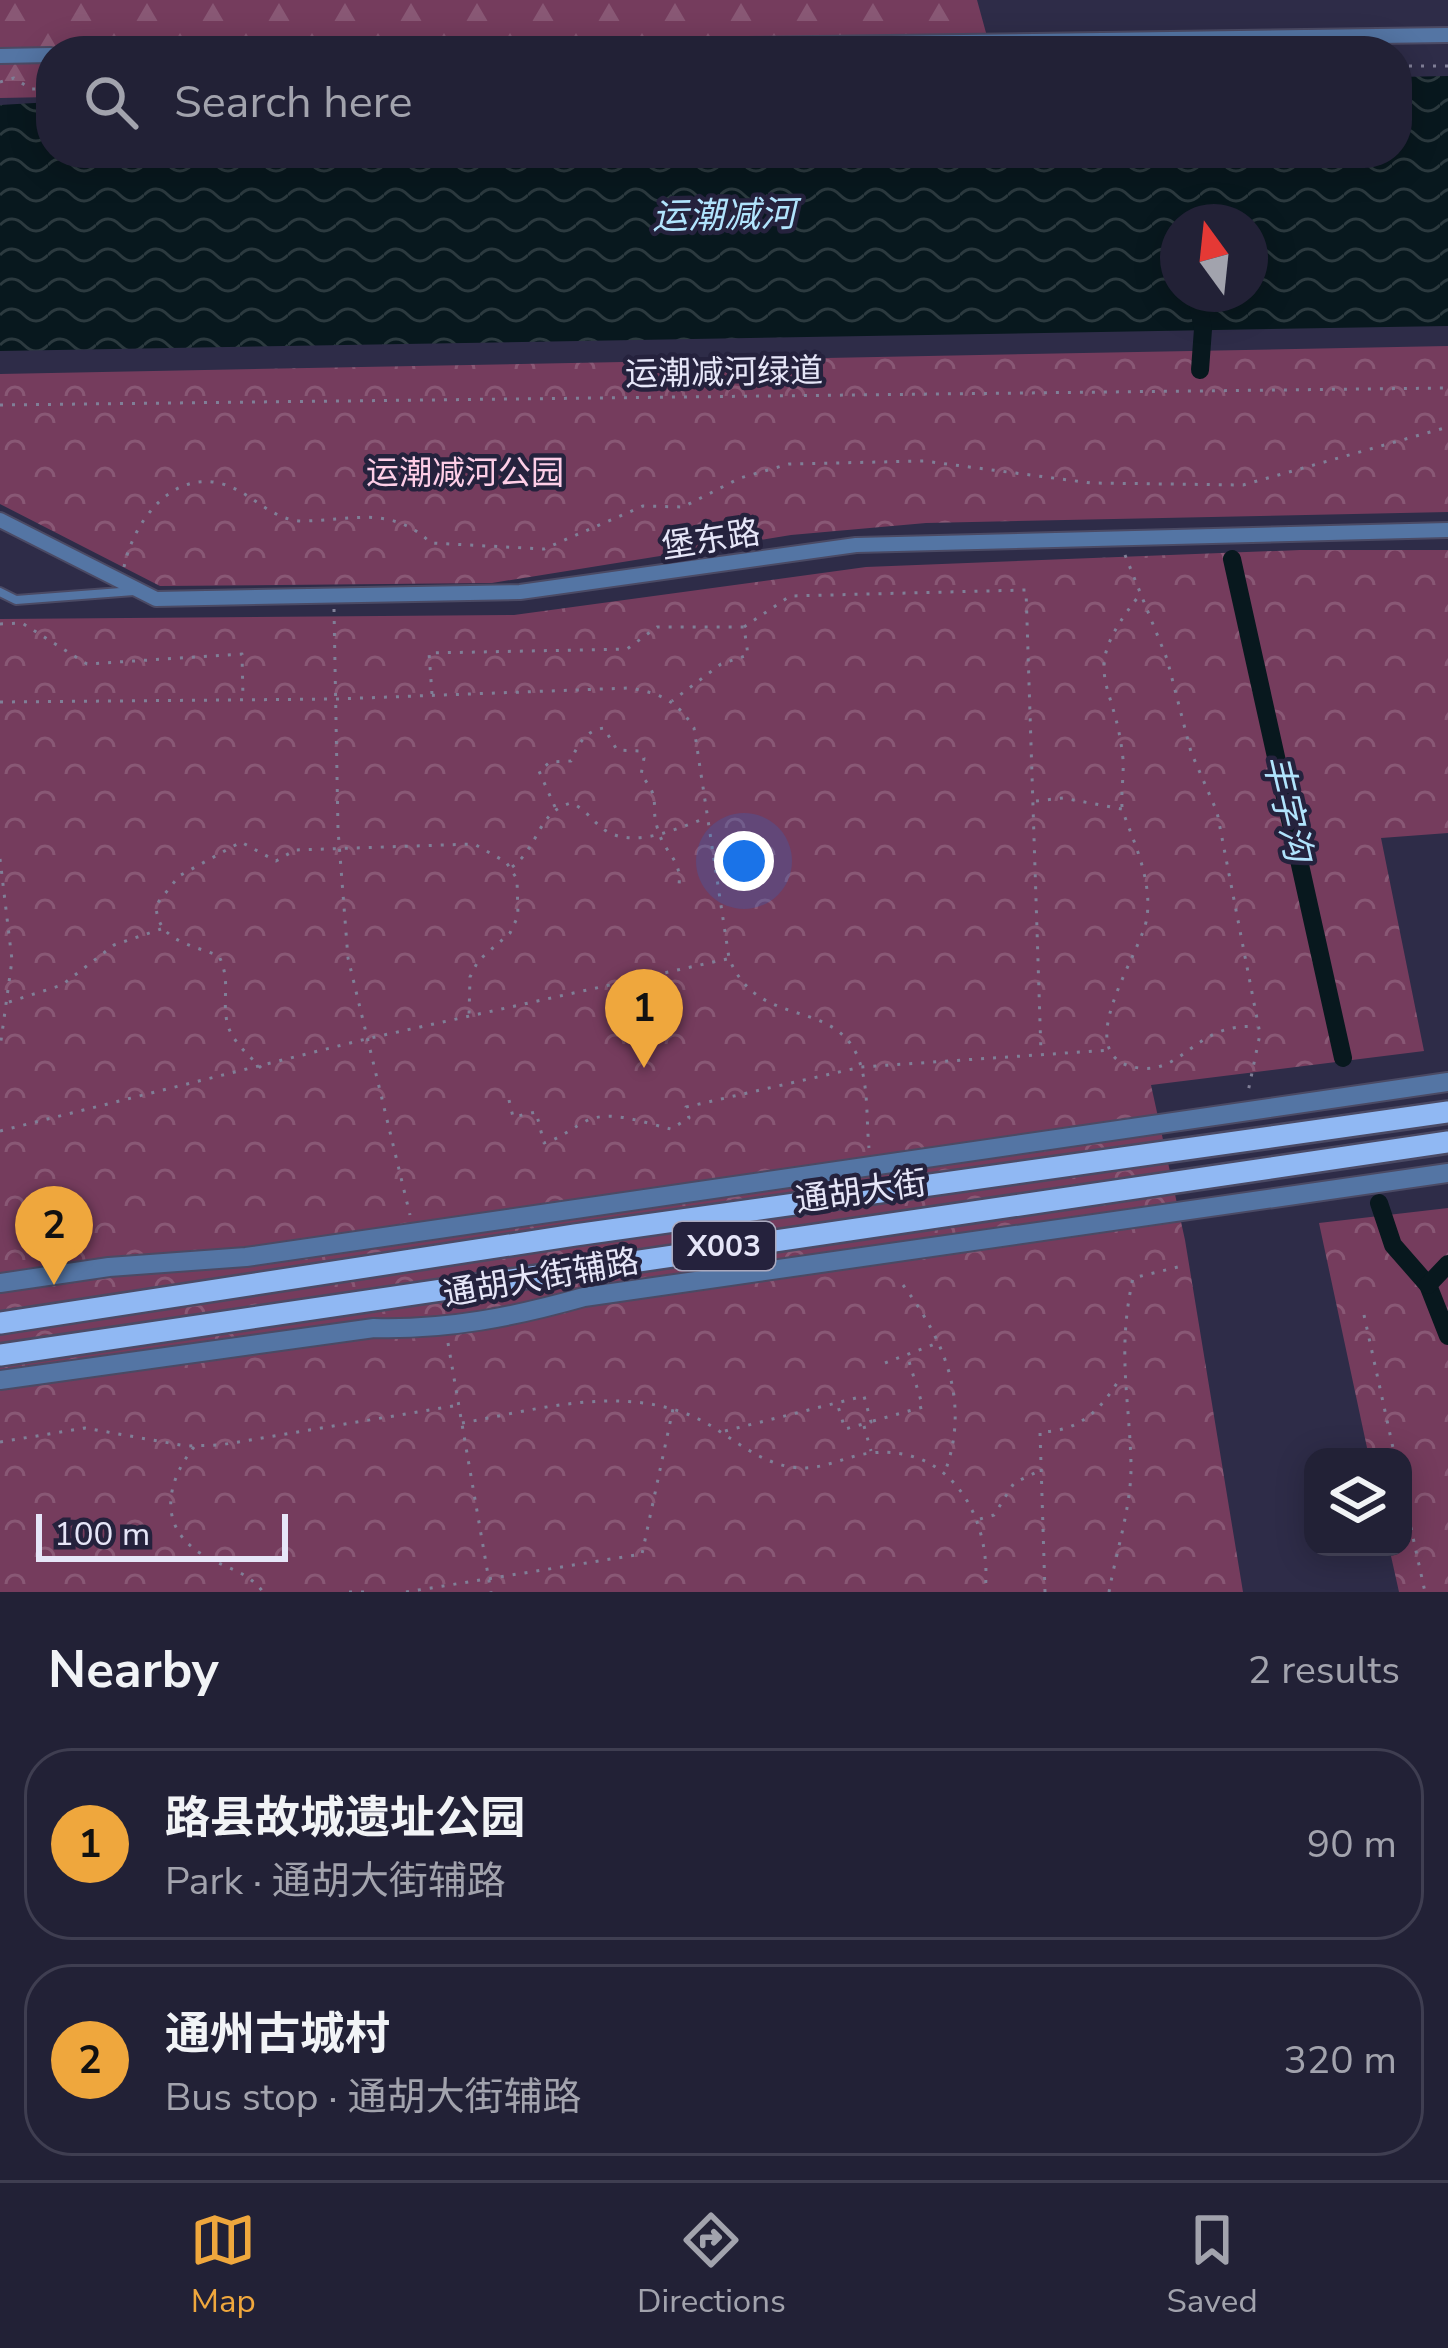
<!DOCTYPE html>
<html lang="en">
<head>
<meta charset="utf-8">
<style>
  body { margin:0; font-family:"Nunito Sans","Noto Sans SC",sans-serif; background:#2e2e42; color:#f1f3f6 }
  .controls { position:absolute; right:36px; bottom:36px; display:grid; overflow:hidden; border-radius:24px; box-shadow:0 6px 30px #0003 }
  .controls button { width:108px; height:108px; display:grid; place-items:center; padding:0; border:0; border-bottom:3px solid #3f3e51; background:#222136; color:#f1f3f6; font:60px sans-serif }
  .compass { position:absolute; left:1160px; top:204px; width:108px; height:108px; border-radius:50%; background:#222136; box-shadow:0 6px 30px #0003; rotate:345deg }
  .scale { position:absolute; left:36px; bottom:30px; width:252px; box-sizing:border-box; padding-left:12px; border:6px solid #e6e6f8; border-top:0; font-size:33px; line-height:42px; white-space:nowrap; color:#e6e6f8; -webkit-text-stroke:9px #25223d; paint-order:stroke }
  .you { position:absolute; left:744px; top:861px; width:42px; height:42px; margin:-30px; border:9px solid #fff; border-radius:50%; background:#1a73e8; box-shadow:0 0 0 18px #1a73e833 }
  .badge { display:grid; place-items:center; width:78px; height:78px; border-radius:50%; background:#efa73d; color:#111; font-size:39px; font-weight:700 }
  .pin { position:absolute; translate:-50% -99px; filter:drop-shadow(0 3px 6px #0008) }
  .pin::after { content:''; position:absolute; top:63px; width:42px; height:36px; background:inherit; clip-path:polygon(0 0,100% 0,50% 100%) }
  .list { margin:0; padding:0; list-style:none }
  h2 { display:flex; justify-content:space-between; align-items:center; height:156px; margin:0; padding:0 48px; font-size:51px }
  h2 small { font-size:39px; font-weight:400; color:#a2a3ad }
  .list li { display:grid; grid-template-columns:78px 1fr auto; gap:36px; align-items:center; box-sizing:border-box; height:192px; margin:0 24px 24px; padding:0 24px; border:3px solid #3f3e51; border-radius:48px }
  .list b { display:block; font-size:45px; white-space:nowrap }
  .list p { margin:0; font-size:39px; white-space:nowrap; color:#a2a3ad }
  .list em { font-size:39px; font-style:normal; color:#a2a3ad }
  .icon { flex:none; width:66px; height:66px; fill:none; stroke:currentColor; stroke-width:2; stroke-linecap:round; stroke-linejoin:round }
  .map { position:relative; flex:none; width:1448px; height:1592px; overflow:hidden }
  .search { position:absolute; background:#222136; box-shadow:0 6px 30px #0003; left:36px; right:36px; top:36px; height:132px; display:flex; align-items:center; gap:30px; box-sizing:border-box; padding:0 42px; border-radius:48px; color:#a2a3ad; font-size:45px }
  .sheet { height:588px; background:#222136 }
  nav { display:flex; justify-content:space-around; align-items:center; box-sizing:border-box; height:168px; border-top:3px solid #3f3e51; background:#222136; font-size:33px; color:#a2a3ad }
  nav a { display:grid; justify-items:center; gap:6px }
  nav .on { color:#efa73d }
  .map>svg:first-child { display:block }
  .forest { fill:url(#forest-firs) }
  .park { fill:url(#park-crowns) }
  .water { fill:url(#water-waves); fill-rule:evenodd }
  .lines { fill:none; stroke-linecap:round; stroke-linejoin:round }
  .canal { stroke:#08181e; stroke-width:18 }
  .service-casing { stroke:#4b4a64; stroke-width:12 }
  .minor-casing { stroke:#4b4a64; stroke-width:18 }
  .tertiary-casing { stroke:#4b4a64; stroke-width:22 }
  .primary-casing { stroke:#4b4a64; stroke-width:26 }
  .path { stroke:#807f97; stroke-width:3; stroke-dasharray:3 9; stroke-linecap:butt }
  .service { stroke:#5475a4; stroke-width:8 }
  .minor { stroke:#5475a4; stroke-width:14 }
  .tertiary { stroke:#5475a4; stroke-width:18 }
  .primary { stroke:#90b8f3; stroke-width:21 }
  .labels { text-anchor:middle; dominant-baseline:central; stroke-width:9; stroke-linejoin:round; paint-order:stroke }
  .shield { fill:#25223d; stroke:#acabc0; stroke-width:3 }
  .shield-label { font-size:30px; font-weight:bold; fill:#e6e6f8 }
  .street-label { font-size:33px; fill:#e6e6f8; stroke:#25223d }
  .park-label { font-size:33px; fill:#fecee7; stroke:#25223d }
  .water-label { font-size:36px; font-style:italic; fill:#b1e4fd; stroke:#25223d }
</style>
</head>
<body>
<div class="map">
<svg width="1448" height="1592" viewBox="0 0 1448 1592">
  <defs>
    <pattern id="forest-firs" width="22" height="20" patternUnits="userSpaceOnUse" patternTransform="scale(3)"><rect width="22" height="20" fill="#753c5d"/><path d="M5 1l3.5 6h-7zM16 11l3.5 6h-7z" fill="#895875"/></pattern>
    <pattern id="park-crowns" width="20" height="18" patternUnits="userSpaceOnUse" patternTransform="scale(3)"><rect width="20" height="18" fill="#753c5d"/><path d="M2 6a3 3 0 1 1 6 0M12 15a3 3 0 1 1 6 0" fill="none" stroke="#895875"/></pattern>
    <pattern id="water-waves" width="16" height="10" patternUnits="userSpaceOnUse" patternTransform="scale(3)"><rect width="16" height="10" fill="#08181e"/><path d="M0 5q4-4 8 0t8 0" fill="none" stroke="#2c3a3f"/></pattern>
  </defs>
  <rect width="100%" height="100%" fill="#2e2c48"/>
  <path class="forest" d="M0 0H977L991 51H51V97L0 98Z"/>
  <g class="park">
    <path d="M1448 346V512L926 523 791 535 492 583 160 586 0 504V374Z"/>
    <path d="M1300 550H1448V833L1381 838 1424 1051 1151 1085 1185 1240 1243 1592H0V619L514 615 866 567Z"/>
    <path d="M1448 1208V1592H1399L1389 1547H1403V1457H1369L1319 1223Z"/>
  </g>
  <path class="water" d="M1448 76V326L0 351V105L51 102V153H1397V77ZM1178 222H1250V294H1178Z"/>
  <g class="lines">
    <g class="canal">
      <path d="M1196 294 1203 329 1200 370"/>
      <path d="M1232 559 1343 1058"/>
      <path d="M1379 1203 1393 1245 1428 1285 1448 1336"/>
      <path d="M1428 1285 1448 1264"/>
    </g>
    <defs>
      <path id="service" d="M0 592 16 600 134 591"/>
      <g id="minor">
        <path d="M328 51 1448 35"/>
        <path d="M0 56 51 55"/>
        <path d="M0 520 156 599 520 592 856 545 1448 530"/>
      </g>
      <g id="tertiary">
        <path d="M0 1283 109 1267 246 1257 1448 1082"/>
        <path d="M0 1380 374 1328C447 1330 513 1317 584 1297L1448 1173"/>
      </g>
      <g id="primary">
        <path d="M0 1323 575 1235 1448 1112"/>
        <path d="M0 1355 1448 1142"/>
      </g>
    </defs>
    <use href="#service" class="service-casing"/>
    <use href="#minor" class="minor-casing"/>
    <use href="#tertiary" class="tertiary-casing"/>
    <use href="#primary" class="primary-casing"/>
    <g class="path">
      <path d="M1397 66H1448"/>
      <path d="M0 82 14 78 31 89H51"/>
      <path d="M0 405 1448 388"/>
      <path d="M1125 555 1167 659 1191 752 1217 812 1260 1034 1248 1092"/>
      <path d="M124 567C133 523 172 467 226 485 251 493 272 520 301 521 351 521 390 504 431 543L544 549 643 506 683 507 740 478 789 464 924 461 1091 483 1243 485 1448 427"/>
      <path d="M334 609 338 830 348 958 410 1215"/>
      <path d="M0 624 22 623 87 664 242 654 243 698"/>
      <path d="M744 627 790 596 1026 590 1041 1053"/>
      <path d="M432 694 429 653 627 649 657 627H744L748 655 721 664 672 701"/>
      <path d="M0 702 336 699 629 688C661 693 677 701 694 728L729 958C757 1029 831 998 857 1055 869 1082 866 1119 869 1148"/>
      <path d="M1036 801 1063 798 1122 809C1134 843 1152 879 1147 917 1143 952 1064 1058 1139 1068 1184 1074 1197 1021 1257 1027"/>
      <path d="M555 807 539 771 550 762 571 761C577 745 586 730 604 728L617 750 639 751 644 758 641 775C663 801 649 803 658 830 664 853 682 859 679 885"/>
      <path d="M1122 807C1121 791 1124 774 1123 759 1115 677 1077 675 1138 597"/>
      <path d="M0 859 12 960 0 1048"/>
      <path d="M512 867C540 846 537 812 571 803 588 810 595 826 610 833 639 847 678 828 706 818"/>
      <path d="M9 1002 62 985 114 945 161 929"/>
      <path d="M261 1068C248 1054 231 1041 227 1022 222 997 231 981 219 956 190 944 157 941 156 905L179 876 241 842 276 861 295 850 474 844 506 862 517 879 518 916 510 933 478 961 470 977 469 1016"/>
      <path d="M509 1100 513 1117 536 1112 544 1143C563 1137 570 1129 586 1121 610 1109 645 1123 671 1129L689 1118 686 1107 861 1067 1110 1050"/>
      <path d="M0 1131 366 1039 727 959"/>
      <path d="M903 1285C944 1340 970 1400 946 1469"/>
      <path d="M1364 1315 1395 1457"/>
      <path d="M448 1343 491 1592"/>
      <path d="M885 1363 940 1342"/>
      <path d="M873 1421 923 1407 907 1355"/>
      <path d="M462 1423C535 1410 615 1386 687 1414 724 1428 750 1460 791 1467 822 1472 843 1456 871 1453 952 1444 993 1520 985 1592"/>
      <path d="M864 1426 871 1451"/>
      <path d="M725 1431 864 1396 871 1422 845 1429 837 1403"/>
      <path d="M0 1442 85 1428 186 1446 220 1445 459 1405"/>
      <path d="M194 1447C167 1481 157 1525 200 1553 222 1568 246 1569 263 1592"/>
      <path d="M1403 1492 1425 1592"/>
      <path d="M980 1519 994 1515 1014 1483 1039 1471"/>
      <path d="M349 1592H365"/>
      <path d="M406 1592 642 1554 673 1409"/>
      <path d="M1045 1592 1040 1432C1079 1431 1098 1413 1119 1380"/>
      <path d="M1109 1592C1116 1552 1132 1505 1131 1463 1129 1394 1117 1351 1133 1278L1178 1267"/>
    </g>
    <use href="#service" class="service"/>
    <use href="#minor" class="minor"/>
    <use href="#tertiary" class="tertiary"/>
    <use href="#primary" class="primary"/>
  </g>
  <g class="labels">
    <rect class="shield" x="673" y="1222" width="102" height="48" rx="9"/>
    <g class="shield-label">
      <text x="724" y="1246">X003</text>
    </g>
    <g class="street-label">
      <text transform="translate(724 373) rotate(-1)">运潮减河绿道</text>
      <text transform="translate(711 540) rotate(-9)">堡东路</text>
      <text transform="translate(861 1192) rotate(-8)">通胡大街</text>
      <text transform="translate(541 1278) rotate(-10)">通胡大街辅路</text>
    </g>
    <g class="park-label">
      <text x="465" y="473">运潮减河公园</text>
    </g>
    <g class="water-label">
      <text transform="translate(724 216) rotate(-1)">运潮减河</text>
      <text transform="translate(1287 808) rotate(77)">丰字沟</text>
    </g>
  </g>
</svg>
<div class="controls">
<button><svg class="icon" aria-label="layers" viewBox="0 0 24 24"><path d="M12 4l9 5-9 5-9-5zM3 14l9 5 9-5"/></svg></button>
</div>
<svg class="compass" viewBox="-18 -18 36 36"><path d="M0-13l5 13h-10z" fill="#e53935"/><path d="M0 13l5-13h-10z" fill="#a2a3ad"/></svg>
<div class="scale">100 m</div>
<div class="you"></div>
<div class="pin badge" style="left:644px;top:1068px">1</div>
<div class="pin badge" style="left:54px;top:1285px">2</div>
<div class="search"><svg class="icon" aria-label="search" viewBox="0 0 24 24"><circle cx="10" cy="10" r="6"/><path d="M15 15l6 6"/></svg>Search here</div>
</div>
<section class="sheet">
<h2>Nearby<small>2 results</small></h2>
<ul class="list">
<li><span class="badge">1</span><div><b>路县故城遗址公园</b><p>Park · 通胡大街辅路</p></div><em>90 m</em></li>
<li><span class="badge">2</span><div><b>通州古城村</b><p>Bus stop · 通胡大街辅路</p></div><em>320 m</em></li>
</ul>
</section>
<nav>
<a class="on"><svg class="icon" aria-label="map" viewBox="0 0 24 24"><path d="M3 6l6-2 6 2 6-2v14l-6 2-6-2-6 2zM9 4v14M15 6v14"/></svg>Map</a>
<a><svg class="icon" aria-label="directions" viewBox="0 0 24 24"><path d="M12 3l9 9-9 9-9-9zM9 14v-3h6M13 9l2 2-2 2"/></svg>Directions</a>
<a><svg class="icon" aria-label="saved" viewBox="0 0 24 24"><path d="M7 4h10v16l-5-4-5 4z"/></svg>Saved</a>
</nav>
</body>
</html>
